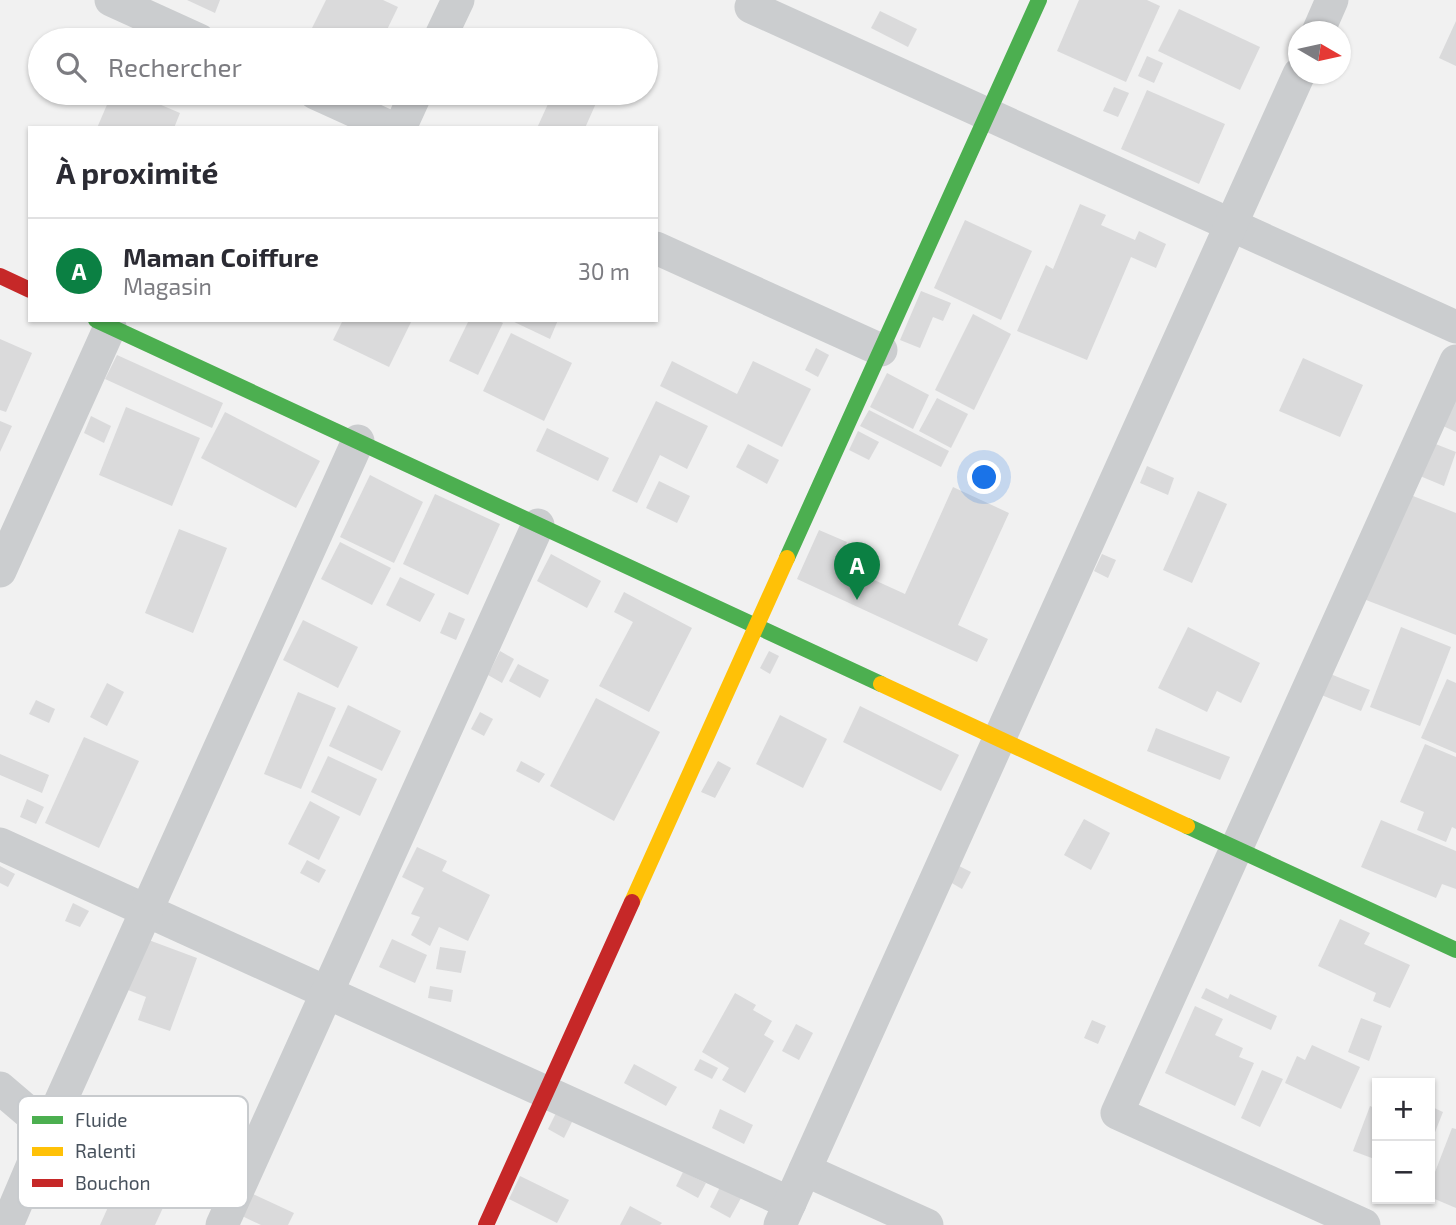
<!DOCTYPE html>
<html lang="fr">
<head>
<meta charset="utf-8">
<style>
  body { margin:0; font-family:"Exo 2",sans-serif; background:#f7f7f7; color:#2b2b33 }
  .controls { position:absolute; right:21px; bottom:21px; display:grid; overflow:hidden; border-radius:0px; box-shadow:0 2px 5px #0004 }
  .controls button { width:63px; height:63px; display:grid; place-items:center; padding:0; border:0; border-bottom:2px solid #e1e1e2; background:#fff; color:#2b2b33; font:35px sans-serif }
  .compass { position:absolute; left:1288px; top:21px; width:63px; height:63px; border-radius:50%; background:#fff; box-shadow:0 2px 5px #0004; rotate:99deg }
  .you { position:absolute; left:985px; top:478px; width:24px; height:24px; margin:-18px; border:5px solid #fff; border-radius:50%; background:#1a73e8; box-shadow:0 0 0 10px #1a73e833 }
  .badge { display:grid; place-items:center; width:46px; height:46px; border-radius:50%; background:#0b8043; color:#fff; font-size:23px; font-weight:700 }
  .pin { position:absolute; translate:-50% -58px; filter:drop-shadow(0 2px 4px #0008) }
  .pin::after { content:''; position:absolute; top:37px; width:24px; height:21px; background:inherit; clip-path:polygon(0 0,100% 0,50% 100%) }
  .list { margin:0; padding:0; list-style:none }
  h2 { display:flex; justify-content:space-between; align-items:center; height:91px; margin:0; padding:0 28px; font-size:30px }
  h2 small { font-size:23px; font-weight:400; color:#7c7c81 }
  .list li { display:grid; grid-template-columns:46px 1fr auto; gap:21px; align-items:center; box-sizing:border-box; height:105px; padding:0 28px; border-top:2px solid #e1e1e2 }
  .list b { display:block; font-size:26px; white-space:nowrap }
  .list p { margin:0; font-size:23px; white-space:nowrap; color:#7c7c81 }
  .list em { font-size:23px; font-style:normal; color:#7c7c81 }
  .icon { flex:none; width:38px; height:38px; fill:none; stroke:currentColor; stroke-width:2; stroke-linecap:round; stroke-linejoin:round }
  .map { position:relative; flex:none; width:1456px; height:1225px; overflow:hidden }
  .search { position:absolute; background:#fff; box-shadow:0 2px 5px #0004; left:28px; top:28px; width:630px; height:77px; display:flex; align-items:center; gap:18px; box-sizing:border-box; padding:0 24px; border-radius:38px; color:#7c7c81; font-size:26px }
  .panel { position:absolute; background:#fff; box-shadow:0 2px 5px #0004; left:28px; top:126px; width:630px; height:196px; border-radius:0px }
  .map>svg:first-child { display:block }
  .building { fill:#dadadb }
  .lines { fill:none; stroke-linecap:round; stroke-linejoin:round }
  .street { stroke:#cbcdcf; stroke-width:33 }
  .fast { stroke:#4caf50; stroke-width:16 }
  .slow { stroke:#ffc107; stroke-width:16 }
  .jam { stroke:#c62828; stroke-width:16 }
  .key { fill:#fff; stroke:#c8cbce; stroke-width:2 }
  .key-label { font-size:19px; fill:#48525d }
</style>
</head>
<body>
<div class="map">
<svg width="1456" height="1225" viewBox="0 0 1456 1225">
  <rect width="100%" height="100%" fill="#f1f1f1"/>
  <g class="building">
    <path d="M187 0H220L215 13Z"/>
    <path d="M326 0H383L398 7 382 40H306Z"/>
    <path d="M1079 0H1147L1160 6 1126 82 1057 51Z"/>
    <path d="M1179 9 1260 47 1240 90 1158 51Z"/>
    <path d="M880 11 917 29 908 47 871 28Z"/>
    <path d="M1456 21V66L1439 58Z"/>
    <path d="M1147 56 1163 63 1154 83 1138 76Z"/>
    <path d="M1114 87 1129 93 1118 117 1103 111Z"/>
    <path d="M1147 90 1225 124 1199 184 1121 149Z"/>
    <path d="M112 93H133L180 113 174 128H97Z"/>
    <path d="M171 93H203L198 105Z"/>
    <path d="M553 93H579L597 101 585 128H537Z"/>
    <path d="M1080 204 1106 215 1101 225 1135 240 1139 231 1166 244 1156 268 1131 257 1087 360 1017 331 1046 265 1053 269Z"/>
    <path d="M965 220 1032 251 1001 320 934 288Z"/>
    <path d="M921 291 951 303 943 321 933 317 920 348 900 340Z"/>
    <path d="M973 314 1011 334 974 410 935 390Z"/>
    <path d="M343 320H412L389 367 333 340Z"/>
    <path d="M469 320H497L503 323 478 375 449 361Z"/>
    <path d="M510 320H558L550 339Z"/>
    <path d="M511 333 572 363 544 421 483 391Z"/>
    <path d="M0 339 32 353 6 412 0 410Z"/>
    <path d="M816 348 829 355 818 377 805 370Z"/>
    <path d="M117 355 223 403 212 428 105 379Z"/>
    <path d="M1303 358 1363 385 1340 437 1279 411Z"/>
    <path d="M672 361 737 394 753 361 811 389 782 447 660 386Z"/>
    <path d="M887 373 929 395 913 429 870 407Z"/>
    <path d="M1456 396V432L1443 426Z"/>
    <path d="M937 398 968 414 951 448 919 431Z"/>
    <path d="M656 401 708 426 687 469 660 455 637 503 612 491Z"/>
    <path d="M126 407 200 438 172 506 99 475Z"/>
    <path d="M869 410 949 451 941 467 860 426Z"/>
    <path d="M225 412 320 461 296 508 201 458Z"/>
    <path d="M91 416 111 426 104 443 84 433Z"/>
    <path d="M0 421 12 426 0 452Z"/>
    <path d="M547 428 609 458 598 481 536 451Z"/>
    <path d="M858 431 879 442 869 460 849 450Z"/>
    <path d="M1433 443 1456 452 1444 486 1420 476Z"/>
    <path d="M748 444 779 460 767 484 736 467Z"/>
    <path d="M1147 466 1174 478 1168 495 1140 483Z"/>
    <path d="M370 475 423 502 394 563 340 537Z"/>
    <path d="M659 481 690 496 677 523 646 508Z"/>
    <path d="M953 487 1009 513 958 625 988 639 977 662 797 579 819 530 847 542 837 563 905 594Z"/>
    <path d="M1198 491 1227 504 1192 583 1163 570Z"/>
    <path d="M1403 492 1456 513V635L1361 598Z"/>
    <path d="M435 494 500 524 468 595 403 564Z"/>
    <path d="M179 529 227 548 193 633 145 613Z"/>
    <path d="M340 542 391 568 372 605 321 579Z"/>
    <path d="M551 554 601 581 587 608 537 581Z"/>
    <path d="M1102 554 1116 560 1108 578 1094 571Z"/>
    <path d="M400 577 435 594 420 622 386 605Z"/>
    <path d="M624 592 692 628 649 712 599 686 633 622 614 612Z"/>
    <path d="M449 612 465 619 456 640 440 633Z"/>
    <path d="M303 620 358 647 338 688 283 660Z"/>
    <path d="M1188 627 1260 663 1241 703 1217 691 1207 712 1158 688Z"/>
    <path d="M1401 627 1451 647 1420 726 1370 707Z"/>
    <path d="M500 651 514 659 502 683 488 675Z"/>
    <path d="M769 651 779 656 770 674 760 668Z"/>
    <path d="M518 664 549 680 540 698 509 681Z"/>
    <path d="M1323 671 1370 690 1361 711 1314 692Z"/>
    <path d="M1447 679 1456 683V753L1421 738Z"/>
    <path d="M107 683 124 692 107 726 90 717Z"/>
    <path d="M298 692 336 708 301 789 264 774Z"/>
    <path d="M596 698 660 732 614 821 550 786Z"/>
    <path d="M36 700 55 709 49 723 29 714Z"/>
    <path d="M348 705 401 731 382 771 329 746Z"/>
    <path d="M860 706 959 755 941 791 843 742Z"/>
    <path d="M480 712 493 719 484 736 471 729Z"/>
    <path d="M780 715 827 739 803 788 756 764Z"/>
    <path d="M1156 728 1230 757 1220 780 1147 751Z"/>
    <path d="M84 737 139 761 99 848 45 823Z"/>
    <path d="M1425 744 1456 757V829L1452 827 1446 842 1417 830 1424 812 1400 802Z"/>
    <path d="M0 754 49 775 42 793 0 775Z"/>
    <path d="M328 756 377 779 360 816 311 792Z"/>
    <path d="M521 761 545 774 539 783 516 771Z"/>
    <path d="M718 761 731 768 715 798 701 792Z"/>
    <path d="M27 799 44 807 36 824 20 817Z"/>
    <path d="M310 801 340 817 319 860 288 844Z"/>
    <path d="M1084 819 1110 833 1091 870 1064 855Z"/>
    <path d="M1381 820 1456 851V889L1442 884 1436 898 1361 867Z"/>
    <path d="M417 847 447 861 442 871 490 895 468 941 439 927 430 946 411 935 420 917 411 914 424 888 402 877Z"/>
    <path d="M307 860 326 870 319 883 300 873Z"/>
    <path d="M0 866 15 874 8 887 0 883Z"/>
    <path d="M959 866 971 872 962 889 950 882Z"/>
    <path d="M73 903 89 911 80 927 65 921Z"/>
    <path d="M1340 919 1370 933 1364 944 1410 965 1390 1008 1373 1001 1376 993 1318 966Z"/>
    <path d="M146 939 197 958 170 1031 138 1020 146 997 128 990Z"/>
    <path d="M392 939 427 955 415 983 379 967Z"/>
    <path d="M440 947 466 951 461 973 436 969Z"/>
    <path d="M430 986 453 990 451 1002 428 998Z"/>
    <path d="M1206 988 1228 999 1230 994 1277 1016 1271 1030 1201 998Z"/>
    <path d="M735 993 756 1005 753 1010 772 1021 764 1035 774 1041 745 1093 722 1080 729 1068 702 1052Z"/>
    <path d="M1195 1006 1223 1019 1215 1035 1243 1048 1239 1057 1254 1063 1235 1106 1165 1073Z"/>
    <path d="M1361 1018 1382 1026 1369 1061 1348 1052Z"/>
    <path d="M1092 1020 1106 1026 1098 1044 1084 1038Z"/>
    <path d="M796 1024 813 1033 799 1060 782 1051Z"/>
    <path d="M1312 1045 1360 1067 1341 1109 1285 1083 1297 1056 1305 1060Z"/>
    <path d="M700 1059 718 1068 712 1079 694 1070Z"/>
    <path d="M634 1064 677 1087 666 1106 624 1083Z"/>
    <path d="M1262 1070 1283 1079 1260 1127 1241 1118Z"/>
    <path d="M1370 1106 1377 1109V1160L1353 1151Z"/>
    <path d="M1430 1106 1443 1112 1430 1145Z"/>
    <path d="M720 1109 753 1125 744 1144 712 1128Z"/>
    <path d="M557 1111 573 1120 564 1138 548 1129Z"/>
    <path d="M1452 1128 1456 1129V1208L1430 1197V1185Z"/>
    <path d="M127 1165 173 1186 155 1225H100Z"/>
    <path d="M683 1172 706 1183 698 1198 676 1186Z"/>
    <path d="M520 1176 569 1200 557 1223 509 1199Z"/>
    <path d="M720 1187 741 1198 730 1218 710 1207Z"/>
    <path d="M253 1194 294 1213 288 1225H261L242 1216Z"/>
    <path d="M630 1206 662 1223 660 1225H620Z"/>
  </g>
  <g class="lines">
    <g class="street">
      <path d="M111 0 199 40"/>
      <path d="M754 0 751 7 1456 327"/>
      <path d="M1318 32 1332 0"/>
      <path d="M439 40 458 0"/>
      <path d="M315 93 392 128"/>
      <path d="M400 128 416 93"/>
      <path d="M656 248 881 350"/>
      <path d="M0 571 110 327"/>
      <path d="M0 844 790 1203"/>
      <path d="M0 1088 48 1129"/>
      <path d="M805 1170 927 1225"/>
      <path d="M7 1225 48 1129 358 441"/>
      <path d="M222 1225 538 525"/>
      <path d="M780 1225 1299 74"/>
      <path d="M1364 1225 1117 1113 1456 361"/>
    </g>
    <g class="fast">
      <path d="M96 320 881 684"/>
      <path d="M787 558 1039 0"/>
      <path d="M1187 826 1456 950"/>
    </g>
    <g class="slow">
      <path d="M881 684 1187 826"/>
      <path d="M632 902 787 558"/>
    </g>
    <g class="jam">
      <path d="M0 276 30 290"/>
      <path d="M486 1225 632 902"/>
    </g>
  </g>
  <rect x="18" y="1096" width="230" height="112" rx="10" class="key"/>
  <rect x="32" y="1116" width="31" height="8" fill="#4caf50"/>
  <rect x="32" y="1147" width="31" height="9" fill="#ffc107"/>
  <rect x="32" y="1179" width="31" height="8" fill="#c62828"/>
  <g class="key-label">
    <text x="75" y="1127">Fluide</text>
    <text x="75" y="1158">Ralenti</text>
    <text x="75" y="1190">Bouchon</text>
  </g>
</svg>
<div class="controls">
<button>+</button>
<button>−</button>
</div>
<svg class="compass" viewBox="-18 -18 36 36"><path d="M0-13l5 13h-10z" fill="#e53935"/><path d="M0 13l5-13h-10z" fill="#7c7c81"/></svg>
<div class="you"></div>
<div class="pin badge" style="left:857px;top:600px">A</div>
<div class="search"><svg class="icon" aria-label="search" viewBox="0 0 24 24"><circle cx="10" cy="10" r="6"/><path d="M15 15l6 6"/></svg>Rechercher</div>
<section class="panel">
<h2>À proximité<small></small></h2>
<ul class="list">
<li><span class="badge">A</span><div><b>Maman Coiffure</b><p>Magasin</p></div><em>30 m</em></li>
</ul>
</section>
</div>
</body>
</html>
